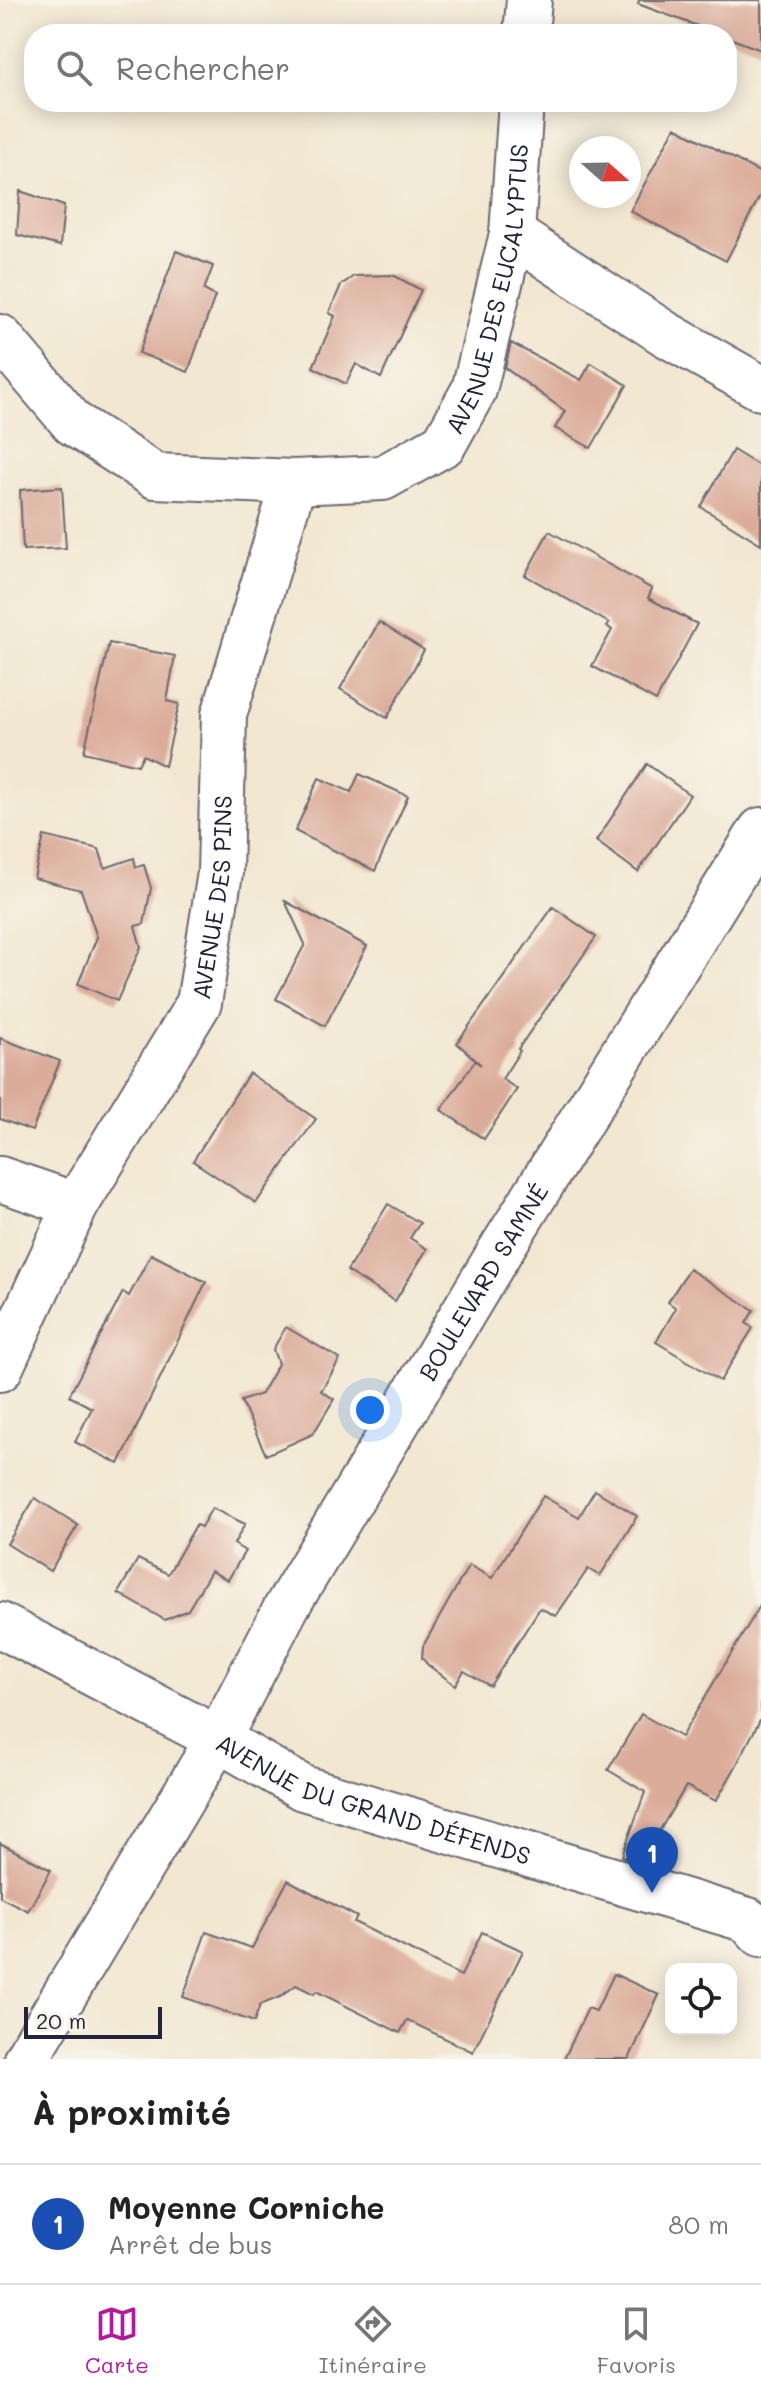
<!DOCTYPE html>
<html lang="fr">
<head>
<meta charset="utf-8">
<style>
  body { margin:0; font-family:Mali,sans-serif; background:#f2f2f2; color:#222 }
  .controls { position:absolute; right:24px; bottom:24px; display:grid; overflow:hidden; border-radius:16px; box-shadow:0 4px 20px #0003 }
  .controls button { width:72px; height:72px; display:grid; place-items:center; padding:0; border:0; border-bottom:2px solid #e0e0e0; background:#fff; color:#222; font:40px sans-serif }
  .compass { position:absolute; left:569px; top:136px; width:72px; height:72px; border-radius:50%; background:#fff; box-shadow:0 4px 20px #0003; rotate:110deg }
  .scale { position:absolute; left:24px; bottom:20px; width:138px; box-sizing:border-box; padding-left:8px; border:4px solid #22223b; border-top:0; font-size:22px; line-height:28px; white-space:nowrap; color:#22223b; -webkit-text-stroke:6px #f7f3e8; paint-order:stroke }
  .you { position:absolute; left:370px; top:1410px; width:28px; height:28px; margin:-20px; border:6px solid #fff; border-radius:50%; background:#1a73e8; box-shadow:0 0 0 12px #1a73e833 }
  .badge { display:grid; place-items:center; width:52px; height:52px; border-radius:50%; background:#b5179e; color:#fff; font-size:26px; font-weight:700 }
  .pin { position:absolute; translate:-50% -66px; filter:drop-shadow(0 2px 4px #0008) }
  .pin::after { content:''; position:absolute; top:42px; width:28px; height:24px; background:inherit; clip-path:polygon(0 0,100% 0,50% 100%) }
  .list { margin:0; padding:0; list-style:none }
  h2 { display:flex; justify-content:space-between; align-items:center; height:104px; margin:0; padding:0 32px; font-size:34px }
  h2 small { font-size:26px; font-weight:400; color:#767676 }
  .list li { display:grid; grid-template-columns:52px 1fr auto; gap:24px; align-items:center; box-sizing:border-box; height:120px; padding:0 32px; border-top:2px solid #e0e0e0 }
  .list b { display:block; font-size:30px; white-space:nowrap }
  .list p { margin:0; font-size:26px; white-space:nowrap; color:#767676 }
  .list em { font-size:26px; font-style:normal; color:#767676 }
  .icon { flex:none; width:44px; height:44px; fill:none; stroke:currentColor; stroke-width:2; stroke-linecap:round; stroke-linejoin:round }
  .map { position:relative; flex:none; width:761px; height:2059px; overflow:hidden }
  .search { position:absolute; background:#fff; box-shadow:0 4px 20px #0003; left:24px; right:24px; top:24px; height:88px; display:flex; align-items:center; gap:20px; box-sizing:border-box; padding:0 28px; border-radius:32px; color:#767676; font-size:30px }
  .sheet { height:224px; background:#fff }
  nav { display:flex; justify-content:space-around; align-items:center; box-sizing:border-box; height:112px; border-top:2px solid #e0e0e0; background:#fff; font-size:22px; color:#767676 }
  nav a { display:grid; justify-items:center; gap:4px }
  nav .on { color:#b5179e }
  .map>svg:first-child { display:block }
  .building { fill:#dbac9a }
  .lines { fill:none; stroke-linecap:round; stroke-linejoin:round }
  .minor-casing { stroke:#6b676f; stroke-width:48 }
  .minor { stroke:#fff; stroke-width:44 }
  .labels { text-anchor:middle; dominant-baseline:central; stroke-width:6; stroke-linejoin:round; paint-order:stroke }
  .street-label { font-size:24px; fill:#22223b; stroke:#f7f3e8 }
</style>
</head>
<body>
<div class="map">
<svg width="761" height="2059" viewBox="0 0 761 2059">
  <rect width="100%" height="100%" fill="#f7f3e8"/>
  <filter id="ink" filterUnits="userSpaceOnUse"><feTurbulence type="fractalNoise" baseFrequency=".0125" numOctaves="2"/><feDisplacementMap in="SourceGraphic" scale="16" xChannelSelector="R" yChannelSelector="G"/><feConvolveMatrix kernelMatrix="1 2 1 2 8 2 1 2 1" color-interpolation-filters="sRGB"/></filter>
  <filter id="wash" filterUnits="userSpaceOnUse"><feTurbulence type="fractalNoise" baseFrequency=".006" numOctaves="4" result="noise"/><feDisplacementMap in="SourceGraphic" scale="32" xChannelSelector="R" yChannelSelector="G"/><feGaussianBlur stdDeviation="1.8" result="paint"/><feColorMatrix in="noise" values="0 0 0 0 0 0 0 0 0 0 0 0 0 0 0 0 0 1.4 0 .05"/><feComposite in="paint" operator="in"/></filter>
  <g filter="url(#wash)">
    <rect width="100%" height="100%" fill="#f2e7d0"/>
    <g id="blocks">
      <g class="building">
        <path d="M639 0H761V50L727 37V34H719L638 4Z"/>
        <path d="M675 127 761 173V194L726 261 630 211Z"/>
        <path d="M20 191 64 206 60 246 17 235Z"/>
        <path d="M176 251 213 266 204 290 215 296 188 372 139 353Z"/>
        <path d="M393 275 421 290 381 378 356 364 346 384 313 367 335 316 329 313 341 285 354 276Z"/>
        <path d="M511 343 581 380 591 363 627 385 591 448 555 428 565 411 505 368Z"/>
        <path d="M733 450 761 467V544L701 507Z"/>
        <path d="M62 487 66 548 23 550 20 490Z"/>
        <path d="M549 531 652 589 648 598 697 624 656 701 592 666 612 630 607 626 609 623 525 575Z"/>
        <path d="M379 622 424 650 387 718 340 689Z"/>
        <path d="M109 643 175 656 167 701 179 704 165 766 143 755 138 765 84 752Z"/>
        <path d="M647 764 690 795 638 872 596 841Z"/>
        <path d="M359 774 408 796 375 871 295 831 319 778 351 792Z"/>
        <path d="M44 836 99 849 105 868 134 858 136 867 144 865 151 888 144 924 135 926 141 947 117 1001 78 984 97 937 81 890 34 878Z"/>
        <path d="M285 901 367 946 325 1026 276 999 305 944Z"/>
        <path d="M553 907 596 937 518 1049 520 1051 502 1079 517 1089 484 1139 441 1110 475 1061 481 1065 457 1043Z"/>
        <path d="M0 1038 60 1061 32 1131 0 1119Z"/>
        <path d="M249 1073 316 1119 256 1203 193 1161Z"/>
        <path d="M388 1204 420 1223 410 1238 427 1249 395 1301 347 1271Z"/>
        <path d="M151 1254 206 1282 119 1464 75 1442 92 1408 69 1396 123 1292 129 1296Z"/>
        <path d="M689 1269 754 1310 746 1323 753 1328 720 1381 656 1342 676 1308 668 1302Z"/>
        <path d="M286 1327 340 1359 321 1391 334 1399 313 1434 266 1455 241 1401 261 1394 278 1364 273 1349Z"/>
        <path d="M595 1490 637 1516 600 1576 588 1569 556 1616 540 1608 490 1686 464 1671 455 1685 428 1665 422 1658 423 1646 469 1565 492 1578 543 1496 579 1517Z"/>
        <path d="M35 1498 78 1525 50 1571 7 1544Z"/>
        <path d="M212 1508 245 1524 234 1544 245 1551 228 1580 211 1571 188 1610 165 1620 118 1593 138 1559 168 1574 196 1525 201 1527Z"/>
        <path d="M761 1604V1718L735 1768 716 1801 686 1786 641 1862 622 1856 645 1792 608 1770 641 1714 681 1737Z"/>
        <path d="M0 1843 51 1870 28 1911 0 1897Z"/>
        <path d="M288 1880 357 1917 354 1922 461 1976 482 1932 523 1951 473 2052 407 2020 400 2033 316 1991 314 1994 296 1985 280 1997 260 2005 254 2022 183 1997 206 1932 252 1948Z"/>
        <path d="M614 1974 659 1995 629 2059H564L588 2008 596 2011Z"/>
      </g>
    </g>
  </g>
  <g filter="url(#ink)">
    <use href="#blocks" fill-opacity="0" stroke="#6b676f" stroke-width="2"/>
    <g class="lines">
      <defs>
        <g id="minor">
          <path d="M526 34 529 0"/>
          <path d="M512 234 664 333 761 388"/>
          <path id="s1" d="M0 337 73 423 155 476 294 482 383 478 444 444 474 390 512 234 521 102"/>
          <path d="M0 1179 76 1205"/>
          <path id="s2" d="M0 1369 76 1205 199 1003 220 873 224 715 294 482"/>
          <path id="s3" d="M0 1625 218 1739 303 1788 748 1920 761 1934"/>
          <path id="s4" d="M26 2059 218 1739 286 1608 499 1253 761 830"/>
        </g>
      </defs>
      <use href="#minor" class="minor-casing"/>
      <use href="#minor" class="minor"/>
    </g>
  </g>
  <g class="labels">
    <g class="street-label">
      <text stroke="none"><textPath href="#s1" startOffset="672">AVENUE DES EUCALYPTUS</textPath></text>
      <text stroke="none"><textPath href="#s2" startOffset="524">AVENUE DES PINS</textPath></text>
      <text stroke="none"><textPath href="#s4" startOffset="902">BOULEVARD SAMNÉ</textPath></text>
      <text stroke="none"><textPath href="#s3" startOffset="414">AVENUE DU GRAND DÉFENDS</textPath></text>
    </g>
  </g>
</svg>
<div class="controls">
<button><svg class="icon" aria-label="locate" viewBox="0 0 24 24"><circle cx="12" cy="12" r="6"/><path d="M12 2v4M12 18v4M2 12h4M18 12h4"/></svg></button>
</div>
<svg class="compass" viewBox="-18 -18 36 36"><path d="M0-13l5 13h-10z" fill="#e53935"/><path d="M0 13l5-13h-10z" fill="#767676"/></svg>
<div class="scale">20 m</div>
<div class="you"></div>
<div class="pin badge" style="left:652px;top:1893px;background:#1a4fb4">1</div>
<div class="search"><svg class="icon" aria-label="search" viewBox="0 0 24 24"><circle cx="10" cy="10" r="6"/><path d="M15 15l6 6"/></svg>Rechercher</div>
</div>
<section class="sheet">
<h2>À proximité<small></small></h2>
<ul class="list">
<li><span class="badge" style="background:#1a4fb4">1</span><div><b>Moyenne Corniche</b><p>Arrêt de bus</p></div><em>80 m</em></li>
</ul>
</section>
<nav>
<a class="on"><svg class="icon" aria-label="map" viewBox="0 0 24 24"><path d="M3 6l6-2 6 2 6-2v14l-6 2-6-2-6 2zM9 4v14M15 6v14"/></svg>Carte</a>
<a><svg class="icon" aria-label="directions" viewBox="0 0 24 24"><path d="M12 3l9 9-9 9-9-9zM9 14v-3h6M13 9l2 2-2 2"/></svg>Itinéraire</a>
<a><svg class="icon" aria-label="saved" viewBox="0 0 24 24"><path d="M7 4h10v16l-5-4-5 4z"/></svg>Favoris</a>
</nav>
</body>
</html>
